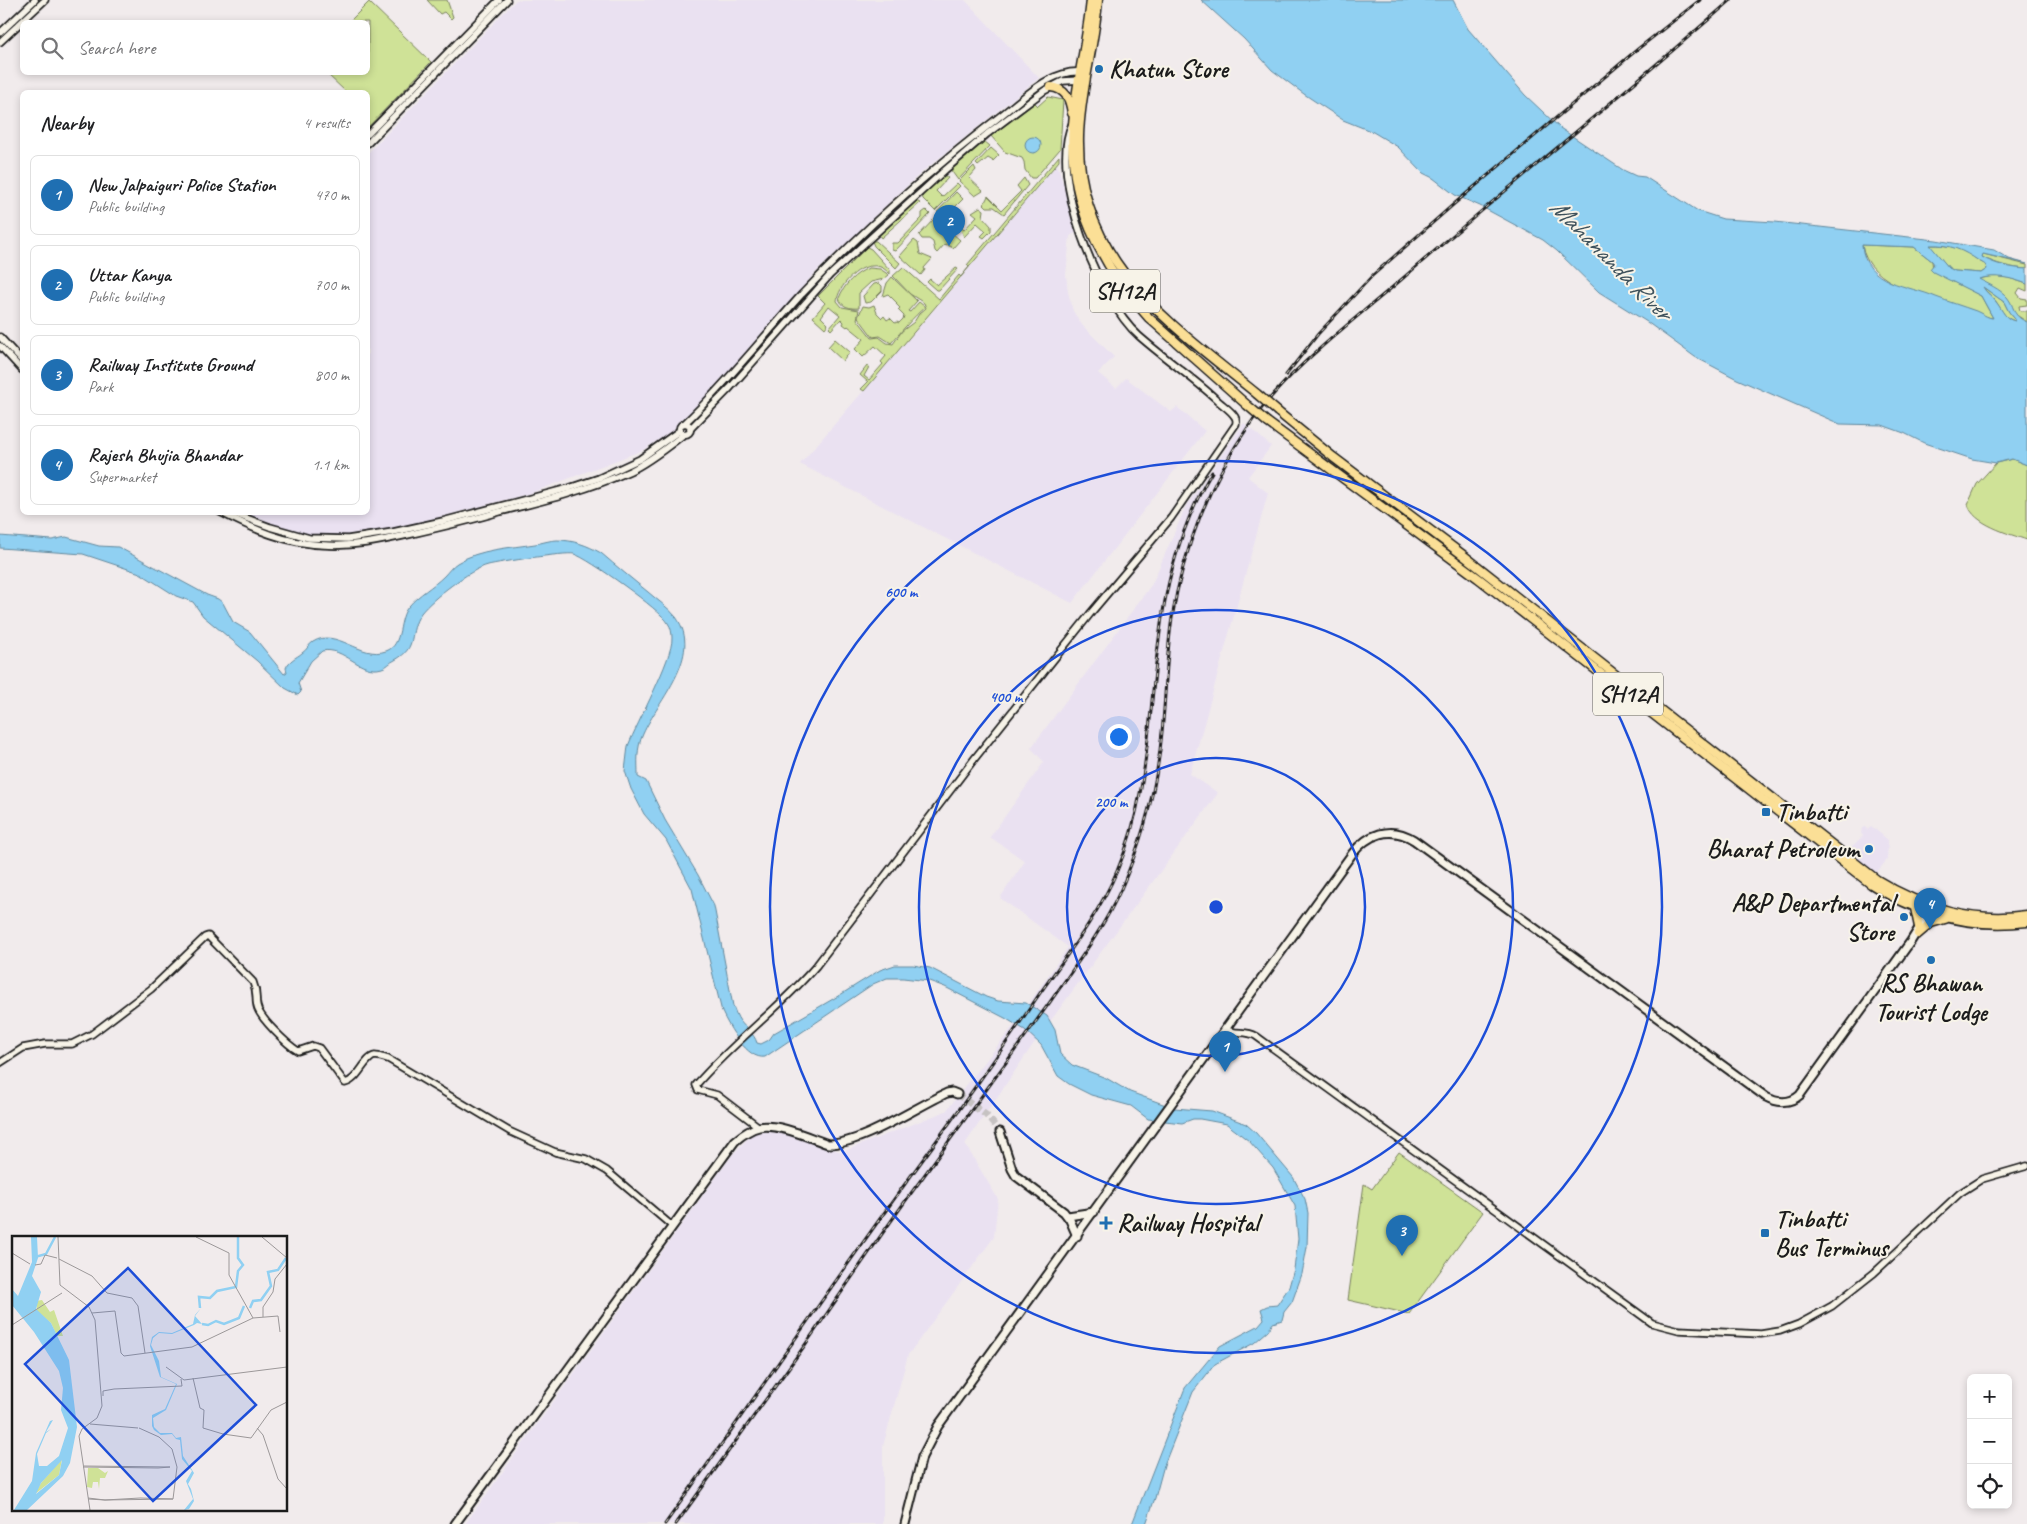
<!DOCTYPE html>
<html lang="en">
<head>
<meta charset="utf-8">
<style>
  body { margin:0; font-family:Caveat,sans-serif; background:#f6f6f6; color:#202124 }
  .controls { position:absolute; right:15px; bottom:15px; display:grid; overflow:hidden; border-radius:8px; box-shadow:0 2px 8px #0003 }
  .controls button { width:45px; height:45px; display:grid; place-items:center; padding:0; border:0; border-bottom:1px solid #e0e0e0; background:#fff; color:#202124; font:25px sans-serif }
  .you { position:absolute; left:1118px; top:736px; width:18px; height:18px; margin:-12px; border:4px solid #fff; border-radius:50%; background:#1a73e8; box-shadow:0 0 0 8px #1a73e833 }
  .badge { display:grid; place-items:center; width:32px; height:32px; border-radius:50%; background:#1f6fb2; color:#fff; font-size:16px; font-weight:700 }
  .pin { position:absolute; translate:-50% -41px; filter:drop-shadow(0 1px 2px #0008) }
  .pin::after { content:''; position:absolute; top:26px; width:18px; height:15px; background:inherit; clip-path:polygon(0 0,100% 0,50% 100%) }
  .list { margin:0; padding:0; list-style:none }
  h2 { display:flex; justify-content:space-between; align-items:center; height:65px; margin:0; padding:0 20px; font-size:21px }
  h2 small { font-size:16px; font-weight:400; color:#757577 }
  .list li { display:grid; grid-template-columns:32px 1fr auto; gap:15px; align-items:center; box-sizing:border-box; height:80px; margin:0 10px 10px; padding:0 10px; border:1px solid #e0e0e0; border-radius:8px }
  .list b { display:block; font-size:19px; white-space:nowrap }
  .list p { margin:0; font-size:16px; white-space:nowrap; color:#757577 }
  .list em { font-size:16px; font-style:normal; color:#757577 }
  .icon { flex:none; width:28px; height:28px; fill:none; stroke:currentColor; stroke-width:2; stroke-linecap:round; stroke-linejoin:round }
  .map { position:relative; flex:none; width:2027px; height:1524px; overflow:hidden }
  .search { position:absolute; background:#fff; box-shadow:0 2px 8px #0003; left:20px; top:20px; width:350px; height:55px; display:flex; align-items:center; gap:12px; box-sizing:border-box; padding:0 18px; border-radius:8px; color:#757577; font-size:19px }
  .panel { position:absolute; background:#fff; box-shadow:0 2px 8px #0003; left:20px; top:90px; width:350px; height:425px; border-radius:8px }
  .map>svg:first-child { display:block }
  .built { fill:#eae1f1 }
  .green { fill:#cfe297; stroke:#767f5a }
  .water { fill:#90d0f2; stroke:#62889c; fill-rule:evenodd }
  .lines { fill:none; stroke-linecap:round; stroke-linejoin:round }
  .secondary-tunnel { stroke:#c6c2c2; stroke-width:7; stroke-dasharray:7 3.5; stroke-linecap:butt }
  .tertiary-casing { stroke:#1c1c1c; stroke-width:9 }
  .secondary-casing { stroke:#1c1c1c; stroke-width:11 }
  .primary-casing { stroke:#1c1c1c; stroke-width:11 }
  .tertiary { stroke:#f7f3e8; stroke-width:5.5 }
  .secondary { stroke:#f7f3e8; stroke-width:7 }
  .primary { stroke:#fbdf96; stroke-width:8 }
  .rail-casing { stroke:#1c1c1c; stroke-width:3 }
  .rail { stroke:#f7f3e8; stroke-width:1; stroke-dasharray:4; stroke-linecap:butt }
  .primary-bridge-casing { stroke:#1c1c1c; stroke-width:11; stroke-linecap:butt }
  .primary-bridge { stroke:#fbdf96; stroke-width:8 }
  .ring { fill:none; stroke:#1d4ed8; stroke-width:2.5 }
  .poi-dot { fill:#1f6fb2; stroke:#f7f3e8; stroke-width:2 }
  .labels { text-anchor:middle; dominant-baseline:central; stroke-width:4; stroke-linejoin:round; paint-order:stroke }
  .shield { fill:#f7f3e8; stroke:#5e5c59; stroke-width:1 }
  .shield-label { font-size:24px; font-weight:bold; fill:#1c1c1c }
  .poi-label { font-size:25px; font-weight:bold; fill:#1c1c1c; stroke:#f7f3e8; text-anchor:start }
  .water-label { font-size:26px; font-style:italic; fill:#3f525c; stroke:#f7f3e8 }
  .inset-river { fill:none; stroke:#90d0f2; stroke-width:2.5 }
  .inset-road { fill:none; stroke:#9c9899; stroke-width:1 }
  .view { fill:#1d4ed8; fill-opacity:0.15; stroke:#1d4ed8; stroke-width:2.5 }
  .inset-edge { fill:none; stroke:#1c1c1c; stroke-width:2.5 }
  .centre { fill:#1d4ed8; stroke:#f7f3e8; stroke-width:2.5 }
  .ring-label { font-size:15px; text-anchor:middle; font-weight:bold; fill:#1d4ed8; stroke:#f7f3e8; stroke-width:4; stroke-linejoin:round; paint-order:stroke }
</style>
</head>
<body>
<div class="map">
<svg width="2027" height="1524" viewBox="0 0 2027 1524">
  <rect width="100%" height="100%" fill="#f1ebec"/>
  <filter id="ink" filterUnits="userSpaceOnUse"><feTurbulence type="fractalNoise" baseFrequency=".02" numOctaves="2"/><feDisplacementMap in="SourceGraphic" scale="10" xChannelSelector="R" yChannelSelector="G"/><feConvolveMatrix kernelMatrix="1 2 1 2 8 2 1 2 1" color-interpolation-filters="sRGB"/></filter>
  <g filter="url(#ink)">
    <g class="built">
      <path d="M516 0H965L1039 78 922 172 876 215 815 273 698 408 668 434 643 450 531 493 396 529 356 536 330 537 307 534 267 523 242 513 368 512V153Z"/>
      <path d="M1057 163 1077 232 1070 236 1066 275 1068 292 1073 311 1082 325 1114 357 1098 373 1116 388 1126 378 1171 412 1177 407 1205 431 1072 603 800 464 939 304Z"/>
      <path d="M1244 423 1271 446 1248 477 1268 493 1190 774 1218 793 1032 1046 965 1144 998 1199 994 1237 908 1355 883 1446V1524H465L732 1155 753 1133 778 1131 842 1152 946 1111 1011 1029 1068 947 1000 898 1025 861 990 837 1044 762 1031 748 1152 584 1186 506Z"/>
      <path d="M1871 826 1888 840 1887 860 1876 873 1847 851 1863 836 1861 833 1862 828 1865 827 1868 830Z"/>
    </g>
    <g class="green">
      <path d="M427 0H447L453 17 451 19 444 12 440 14Z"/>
      <path d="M369 2 431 62 368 127V92H346L326 73 368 72V22H349Z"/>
      <path d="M1048 97 1063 100 1060 149 1035 178H1031L1025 170 1024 162 1022 158 1005 152 991 136 1035 103 1038 106Z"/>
      <path d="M984 141 990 146 958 180 950 169Z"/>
      <path d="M991 148 999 155 993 161 988 158 978 166 976 164Z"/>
      <path d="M1059 156V161L864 391 861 389 868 382 860 375 867 366 869 367 864 376 869 380 883 364 881 362 886 356 875 346 863 357 855 349 864 339 848 326 847 327 843 324 844 322 841 319 831 330 829 328 840 315 829 306 821 317 828 324 825 328 813 317 825 303 818 296 867 247 871 249 890 270V274C885 269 880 265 872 266 857 266 838 287 837 301L842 307 859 310 857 319 872 338 879 337 887 343 893 344 902 331 914 322 919 314 926 308 924 303 910 294 893 276 903 267 939 299 959 275 961 277 969 267 967 265Z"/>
      <path d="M974 166 976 170 969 178 983 191 975 196 959 181Z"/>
      <path d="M944 175 948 178 936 191 942 197 957 183 960 186 935 211 923 199 922 195Z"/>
      <path d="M1024 178 1028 185 1004 214 994 207H987L984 204 988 196 1002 210 1021 191 1017 186Z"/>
      <path d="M956 192 963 199 955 207 957 209 950 216 952 219 950 221 937 212Z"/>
      <path d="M916 201 920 203 881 238 879 235Z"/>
      <path d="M980 207 984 210 983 217 991 226V231L984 238 981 236 986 231 977 223 964 237 962 232 954 224 955 222 964 230 977 216 972 212Z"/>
      <path d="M926 210 930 214 895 251 892 250V243H898L922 218V213Z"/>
      <path d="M935 218 960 240 953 248 945 244 937 253 935 251 933 242 929 239H922L919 235Z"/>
      <path d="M914 240 918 243 920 254 932 259 924 268 925 270 921 275 900 256Z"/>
      <path d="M872 241H876L900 263 896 268 874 246Z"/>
      <path d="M1862 245 1914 247 1932 261 1933 271 1981 296 1993 318C1985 318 1974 310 1965 308 1932 299 1867 285 1862 245Z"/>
      <path d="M1929 245C1952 245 1961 248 1979 261 1984 264 1986 264 1987 269L1981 273 1955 271 1949 268Z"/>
      <path d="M1983 254 2027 265V269C2011 268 1996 264 1982 257Z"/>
      <path d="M869 268 880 269 889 275 884 279 871 282 859 293V308C851 309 841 307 839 298 844 285 855 273 869 268Z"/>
      <path d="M956 268 958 269 939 290H936L927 282 930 279 937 285Z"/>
      <path d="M1994 276 2009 278 2027 284V291L2020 288 2017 293 2021 298 2027 299V305L2019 306 2020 311H2027V322L2015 314 2010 302 1978 279Z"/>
      <path d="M892 277 917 301 908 311 910 312 919 302 925 307C913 317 902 331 891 343L880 336 873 337 858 317 863 306 869 307 874 305 877 313 882 318 884 316 887 320 890 318 895 323 897 322 899 323 903 319 904 316 898 310 900 308 896 304 897 303 888 294 883 296 887 283Z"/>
      <path d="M879 283 882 286V291L871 302 865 303 863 296 874 284Z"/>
      <path d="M1983 287 2004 302 2009 312 2015 319V321C2003 318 2001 308 1995 300 1991 295 1986 292 1983 287Z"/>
      <path d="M835 339 850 352 843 361 828 347Z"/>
      <path d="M2012 459 2027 465V540C2010 534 1972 524 1968 504L1977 484 1996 463Z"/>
      <path d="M1399 1152 1483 1212 1409 1314 1348 1300 1364 1184 1372 1189Z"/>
    </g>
    <g class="water">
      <path d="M1201 0H1453L1468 29 1525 95 1560 128 1623 170 1636 176 1645 177 1698 211 1723 219 1775 222 1936 240 1994 250 2009 259 2027 264 1983 254 1982 257C1996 265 2011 268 2027 269V284C2011 278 1995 274 1979 279 1988 284 2000 289 2007 297 2016 308 2011 315 2027 322V465L2012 459 1996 463 1972 459 1924 443 1904 433 1882 425 1840 424 1737 379 1695 357 1647 322 1599 292 1557 251 1543 240 1480 206 1455 195 1433 178 1423 173 1398 147 1373 132 1343 120 1304 94 1272 70 1244 39ZM1862 245 1914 247 1932 261 1934 264 1930 269 1933 272 1981 296 1993 318C1988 318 1981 313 1976 311 1962 306 1949 302 1936 297 1909 285 1865 285 1862 245ZM1930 245C1950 244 1963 250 1979 261 1984 264 1986 264 1987 269L1981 273 1955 271 1949 268ZM1983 287 2004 302 2009 312 2015 319V321C2005 319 2003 311 1997 303 1993 297 1986 293 1983 287Z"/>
      <circle cx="1033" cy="145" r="8"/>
      <path d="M0 536 52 540 66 537 99 546 118 547 207 595 218 599 223 603 233 622 250 632 284 674 287 672 286 668C289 660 296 658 302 653 307 650 309 644 313 642 336 627 361 660 386 651 404 645 397 618 409 606 419 594 433 587 444 576 448 572 452 566 457 563 479 549 510 548 535 544 542 543 550 540 557 540 573 540 587 545 601 553 616 566 632 579 648 592 657 600 668 607 676 617 704 655 658 700 643 734 636 749 638 762 638 777L646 781 665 820 698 875 714 906 733 1006C735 1011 737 1017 740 1021 746 1029 754 1033 757 1043L761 1044 769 1040 774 1033 840 995 880 970 895 965H913L930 968 986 997 998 1001 1026 1003 1047 1016 1055 1030 1060 1054 1072 1065 1106 1078 1130 1092 1174 1108 1212 1111 1246 1124 1256 1133 1293 1177 1305 1199 1308 1213 1307 1247 1302 1274 1292 1302 1284 1312 1282 1320 1273 1323 1268 1331 1254 1343 1215 1364 1193 1392 1164 1465 1155 1498 1146 1524H1132L1185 1388 1220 1346 1258 1326 1264 1319 1261 1309 1267 1306 1277 1305 1289 1287 1294 1269 1298 1239 1295 1206 1273 1168 1249 1141 1227 1124 1200 1119H1193L1182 1123 1148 1119 1131 1106 1091 1095 1069 1084 1058 1076 1041 1045 1025 1030 1005 1018 945 987 929 981 903 978H887L873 984 765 1057C747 1060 729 1027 722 1012L692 889 666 840 644 814 631 789 625 771 628 746C637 723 673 658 672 638 672 633 671 627 668 623 662 611 588 558 574 554 565 552 500 562 488 565 469 570 433 598 421 613 407 634 419 647 395 660 390 662 387 667 382 668 360 675 344 646 322 651L311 661 298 683 301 692 298 695 285 688 257 661 203 616 193 602 176 596 140 573 83 554 0 548Z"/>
    </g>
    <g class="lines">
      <path class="secondary-tunnel" d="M957 1094 986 1115 1000 1132"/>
      <defs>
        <g id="tertiary">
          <path d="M0 33 35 0"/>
          <path d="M0 42 45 0"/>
          <path d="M368 134 499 0"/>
          <path d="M368 143 507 0"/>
          <path d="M0 337 22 361"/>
          <path d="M0 346 22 370"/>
          <path d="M685 423C727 383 763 337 802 294 863 230 929 171 999 117 1023 99 1051 68 1083 72"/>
          <circle cx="685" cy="429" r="5.5"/>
          <path d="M690 429 730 388 830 275 945 170 987 134 1044 91 1063 81 1081 80"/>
          <path d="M220 512C253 529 287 544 324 545 352 547 380 541 407 535 438 528 469 521 499 512 543 501 589 490 630 471 649 462 666 448 683 435"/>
          <path d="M230 512 270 527 309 538 348 539 393 532 443 521 569 488 599 478 640 459 679 431"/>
          <path d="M1225 1029C1235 1035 1246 1030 1256 1036L1652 1323 1679 1330 1761 1334 1780 1331 1799 1324 1832 1306 1874 1273 1960 1193 1982 1179 2027 1166"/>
          <path d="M0 1063 23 1048 45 1044H72L92 1034 151 989 205 937 208 936 253 982C258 994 255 997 257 1006 259 1018 288 1045 298 1051L313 1046 319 1048 345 1083C358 1081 365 1057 375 1056 379 1056 384 1058 388 1059L509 1131 555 1152 586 1159 607 1171 672 1226"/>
          <path d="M759 1127 717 1095 698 1090 696 1085C733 1042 779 1009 816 966L975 758 1090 614 1171 518 1236 424C1236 421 1237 420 1235 417 1231 410 1222 405 1216 399 1192 377 1164 358 1139 336 1099 301 1048 175 1072 124"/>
        </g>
        <g id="secondary">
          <path d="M1000 1132 1012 1169 1016 1176 1064 1212 1070 1220 1077 1236"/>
          <path d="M1068 1216 1094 1212"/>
          <path d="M455 1524 735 1141C742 1135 750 1129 759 1127 778 1123 810 1138 828 1144 860 1145 916 1107 947 1093L952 1092 957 1094"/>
          <path d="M905 1524 922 1457 938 1426 1352 854C1368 834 1390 825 1414 840L1766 1097C1777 1103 1790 1104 1800 1095L1911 941 1931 909"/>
        </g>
        <g id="primary">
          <path d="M1091 0C1087 42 1076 83 1073 125 1067 199 1100 265 1149 318L1247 405"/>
          <path d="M1098 0C1095 45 1080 90 1079 136 1076 262 1170 323 1257 394"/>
          <path d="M1051 87C1066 89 1070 99 1072 113"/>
          <path d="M1278 412 1333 457 1463 555 1877 880C1922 908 1974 923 2027 915"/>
          <path d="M1267 422 1478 578 1871 884C1918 914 1970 929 2027 922"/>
          <path d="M1915 908 1919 927"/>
          <path d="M1918 934 1931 923 1945 919"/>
        </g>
      </defs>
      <use href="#tertiary" class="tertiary-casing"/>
      <use href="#secondary" class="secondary-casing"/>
      <use href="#primary" class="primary-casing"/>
      <use href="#tertiary" class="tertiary"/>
      <use href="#secondary" class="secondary"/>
      <use href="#primary" class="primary"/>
      <defs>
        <g id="rail">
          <path d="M1286 375 1318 334 1373 275 1454 204 1639 48 1700 0"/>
          <path d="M665 1524C751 1404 833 1282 921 1162 960 1109 999 1054 1036 999 1065 957 1097 918 1117 871 1149 798 1148 716 1159 639 1166 581 1182 522 1212 472"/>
          <path d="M676 1524C719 1464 762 1405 805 1345 843 1291 880 1235 920 1181 963 1121 1007 1062 1050 1002 1075 966 1103 930 1121 889 1143 839 1157 787 1162 732 1166 694 1166 656 1172 618 1183 549 1210 481 1250 424 1288 369 1352 322 1402 279 1511 184 1623 95 1731 0"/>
        </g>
      </defs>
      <use href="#rail" class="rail-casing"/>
      <use href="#rail" class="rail"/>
      <defs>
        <g id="primary-bridge">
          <path d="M1257 394 1278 412"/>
          <path d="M1247 405 1267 422"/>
        </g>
      </defs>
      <use href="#primary-bridge" class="primary-bridge-casing"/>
      <use href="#primary-bridge" class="primary-bridge"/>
    </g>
  </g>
  <g class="ring">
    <circle cx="1216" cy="907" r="149"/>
    <circle cx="1216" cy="907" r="297"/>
    <circle cx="1216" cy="907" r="446"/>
  </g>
  <g class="poi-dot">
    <circle cx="1099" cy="69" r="5"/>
    <rect x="1761" y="807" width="10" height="10" rx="2.5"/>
    <circle cx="1869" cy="849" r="5"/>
    <circle cx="1904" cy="917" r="5"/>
    <circle cx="1931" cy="960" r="5"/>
    <path d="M1103.5 1215.5h5v5h5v5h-5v5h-5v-5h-5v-5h5z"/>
    <rect x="1760" y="1228" width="10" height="10" rx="2.5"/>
  </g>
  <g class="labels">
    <g class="shield">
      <rect x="1090" y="269.5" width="70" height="43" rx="4"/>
      <rect x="1593" y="672.5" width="70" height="43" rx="4"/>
    </g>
    <g class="shield-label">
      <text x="1125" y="291">SH12A</text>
      <text x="1628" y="694">SH12A</text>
    </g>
    <g class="poi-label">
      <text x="1109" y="69">Khatun Store</text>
      <text x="1776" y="812">Tinbatti</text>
      <text x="1859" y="849" text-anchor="end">Bharat Petroleum</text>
      <text x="1894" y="903" text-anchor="end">A&amp;P Departmental<tspan x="1894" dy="29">Store</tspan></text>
      <text x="1931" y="983" text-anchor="middle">RS Bhawan<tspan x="1931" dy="29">Tourist Lodge</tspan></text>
      <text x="1775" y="1219">Tinbatti<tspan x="1775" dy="29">Bus Terminus</tspan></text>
      <text x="1117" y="1223">Railway Hospital</text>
    </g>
    <g class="water-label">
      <text transform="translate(1611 259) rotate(45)">Mahananda River</text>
    </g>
  </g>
  <g transform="translate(12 1236)">
    <rect width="275" height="275" fill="#f1ebec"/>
    <path d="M30 64 38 76 42 74 51 100H45L39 87 25 75 24 65ZM50 223 47 239 23 258 29 247ZM76 232H86L93 237 96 235 93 242H88L87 253 86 246H81L80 252 75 251Z" fill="#cfe297"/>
    <path d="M19 1H25L26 22 20 40 29 56 24 73 39 87 57 124 65 191 58 227 51 240 15 274H2L20 245 24 217 38 185 41 184 34 196 39 193 34 197 25 218 27 230H35L47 220 56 192 49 174 51 152 47 135 22 96 0 69V53L6 60 20 26ZM50 224 47 239 24 258 29 247ZM189 72 183 80 190 88 185 87 182 89 160 98 147 97 141 102 139 109 147 125 149 141 165 148 154 174 141 182 142 191 148 197H160L164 202 169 201 171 220 182 237 176 248 179 253 182 265 177 273 172 274 181 263 174 245 180 235 170 223 168 204 164 203 160 198 149 199 142 194 140 190V179L153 173 164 148 148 141 138 110 140 101 147 96 160 97 181 88 183 79Z" fill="#90d0f2" fill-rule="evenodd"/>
    <path class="inset-river" d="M23 21 34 18 43 1M188 72 187 61 198 62 205 55 224 51 226 35 231 29 226 22V1M238 72 241 65 249 64 259 50 256 36 266 34 274 22M190 88 196 89 204 85 212 88 227 82 232 70"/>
    <path class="inset-road" d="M46 1 48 49 77 71 83 84 90 170 85 182 70 193 67 200 78 274M184 1 217 17V39L241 82M250 1 275 22M0 17 18 28M47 23 80 40 95 57 120 62 126 70 133 117M23 29 29 28 33 19 45 22M80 77 103 75 109 117 112 120 180 111 241 82M266 80 268 96M251 81V71L261 56 263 43 275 28M241 82 266 80M0 89 50 57M154 131 172 144 275 131M181 142 188 172 192 174 191 192 211 198 239 202 259 174 275 166M91 160V155L102 153 170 150 169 143M78 188 126 192M127 192 147 201 160 213 165 231 161 263M245 192 251 199 266 243 275 253M71 231 146 232 158 231 72 230M76 262 93 264 128 262 161 263 93 264 76 263"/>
    <path class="view" d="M116 32 244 169 141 265 13 128Z"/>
    <rect width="275" height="275" class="inset-edge"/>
  </g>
  <circle cx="1216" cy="907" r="8" class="centre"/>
  <g class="ring-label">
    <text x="901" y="597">600 m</text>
    <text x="1006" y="702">400 m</text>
    <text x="1111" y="807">200 m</text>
  </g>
</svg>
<div class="controls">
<button>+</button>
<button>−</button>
<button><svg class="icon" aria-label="locate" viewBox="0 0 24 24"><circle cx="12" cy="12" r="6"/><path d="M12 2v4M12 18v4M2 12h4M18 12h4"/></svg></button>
</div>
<div class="you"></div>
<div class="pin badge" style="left:1225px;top:1072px">1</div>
<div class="pin badge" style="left:949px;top:246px">2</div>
<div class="pin badge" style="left:1402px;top:1256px">3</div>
<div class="pin badge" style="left:1930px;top:929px">4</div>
<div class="search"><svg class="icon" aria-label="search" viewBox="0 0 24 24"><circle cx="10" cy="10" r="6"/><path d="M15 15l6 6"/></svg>Search here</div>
<section class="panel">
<h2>Nearby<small>4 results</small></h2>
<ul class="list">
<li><span class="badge">1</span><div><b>New Jalpaiguri Police Station</b><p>Public building</p></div><em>470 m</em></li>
<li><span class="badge">2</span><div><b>Uttar Kanya</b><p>Public building</p></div><em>700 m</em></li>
<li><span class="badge">3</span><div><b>Railway Institute Ground</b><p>Park</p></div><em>800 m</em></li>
<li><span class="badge">4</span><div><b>Rajesh Bhujia Bhandar</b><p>Supermarket</p></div><em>1.1 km</em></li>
</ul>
</section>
</div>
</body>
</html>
